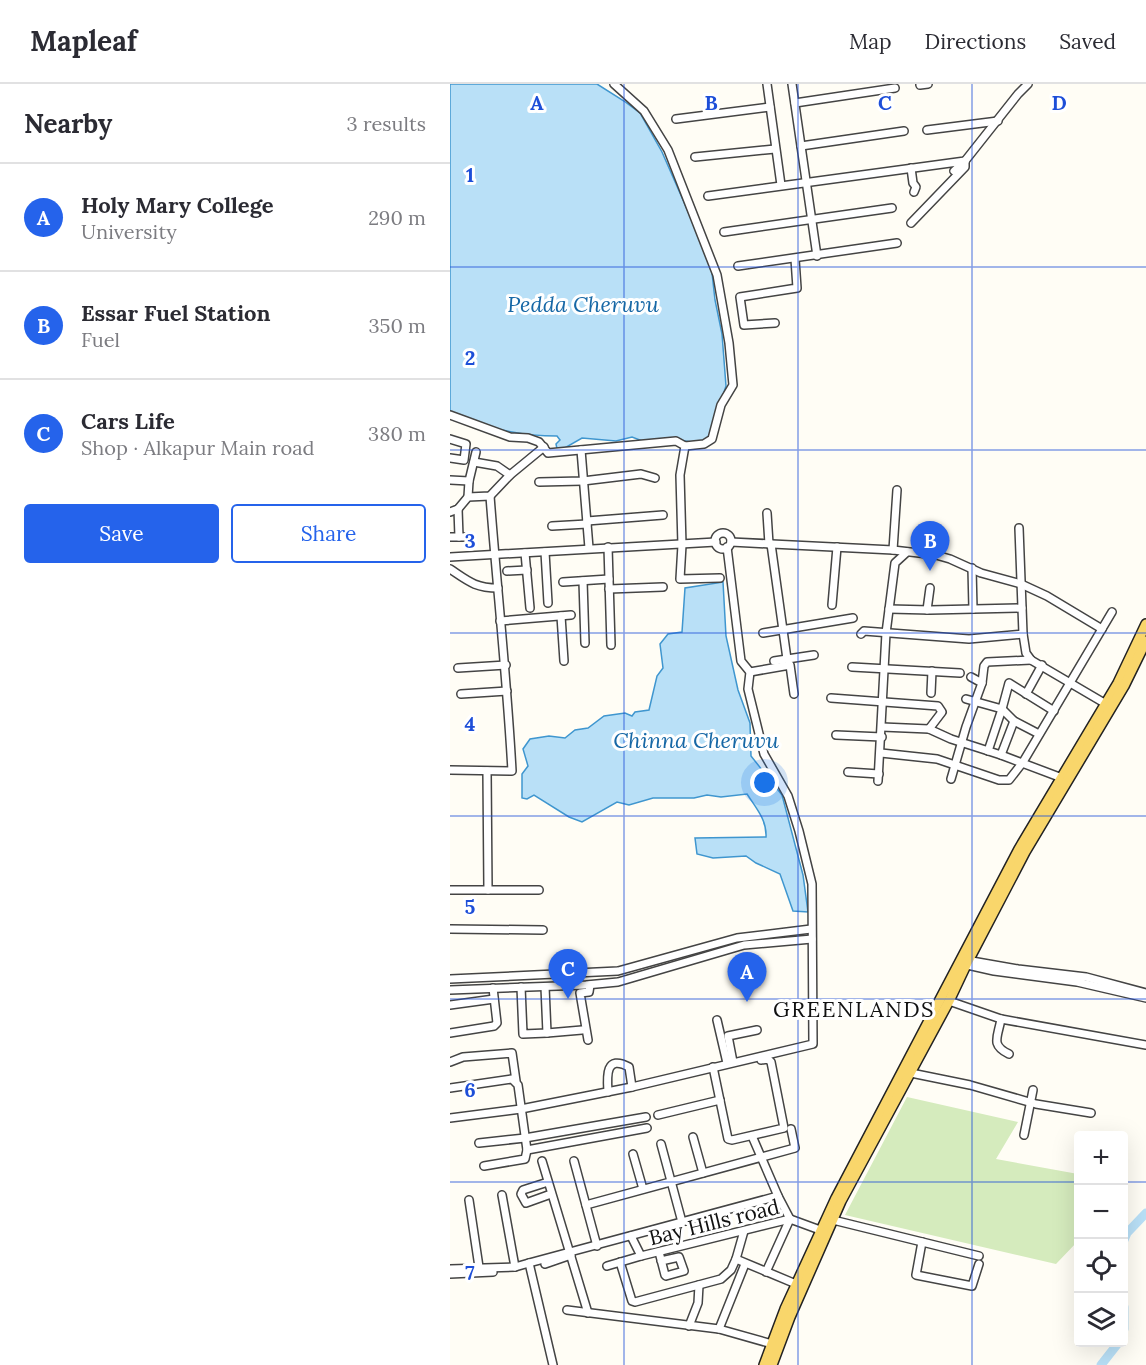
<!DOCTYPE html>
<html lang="en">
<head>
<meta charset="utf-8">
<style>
  body { margin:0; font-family:Lora,serif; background:#f7f7f7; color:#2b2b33 }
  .controls { position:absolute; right:18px; bottom:18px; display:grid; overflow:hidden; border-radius:6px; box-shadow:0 6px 24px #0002 }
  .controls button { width:54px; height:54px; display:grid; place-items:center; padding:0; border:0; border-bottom:2px solid #e1e1e2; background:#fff; color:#2b2b33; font:30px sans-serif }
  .you { position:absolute; left:315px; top:699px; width:21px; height:21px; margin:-15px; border:4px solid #fff; border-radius:50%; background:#1a73e8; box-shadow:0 0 0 9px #1a73e833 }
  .badge { display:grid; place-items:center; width:39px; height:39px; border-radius:50%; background:#2563eb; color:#fff; font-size:20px; font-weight:700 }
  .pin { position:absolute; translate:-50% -50px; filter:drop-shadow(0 2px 3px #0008) }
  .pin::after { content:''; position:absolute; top:32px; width:21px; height:18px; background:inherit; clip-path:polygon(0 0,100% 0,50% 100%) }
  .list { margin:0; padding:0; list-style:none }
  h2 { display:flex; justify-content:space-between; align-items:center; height:78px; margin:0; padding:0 24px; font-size:26px }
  h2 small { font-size:20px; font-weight:400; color:#7c7c81 }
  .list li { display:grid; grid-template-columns:39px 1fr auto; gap:18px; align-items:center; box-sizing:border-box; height:108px; padding:0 24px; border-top:2px solid #e1e1e2 }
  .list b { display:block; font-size:22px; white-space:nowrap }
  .list p { margin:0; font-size:20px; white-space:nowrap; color:#7c7c81 }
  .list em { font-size:20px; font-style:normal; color:#7c7c81 }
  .actions { display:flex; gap:12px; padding:18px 24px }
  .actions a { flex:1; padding:14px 0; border:2px solid #2563eb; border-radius:6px; text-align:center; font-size:21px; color:#2563eb }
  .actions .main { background:#2563eb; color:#fff }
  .icon { flex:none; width:33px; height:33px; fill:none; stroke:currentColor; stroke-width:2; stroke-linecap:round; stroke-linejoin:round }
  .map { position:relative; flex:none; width:696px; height:1281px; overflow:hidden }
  header { display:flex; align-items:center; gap:36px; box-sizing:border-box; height:84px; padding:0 30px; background:#fff; border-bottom:2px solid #e1e1e2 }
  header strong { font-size:28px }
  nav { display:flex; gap:33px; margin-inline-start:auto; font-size:21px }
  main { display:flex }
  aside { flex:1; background:#fff }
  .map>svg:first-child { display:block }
  .green { fill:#d5ebbd }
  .water { fill:#b9e0f7; stroke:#3f96cf; stroke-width:1.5 }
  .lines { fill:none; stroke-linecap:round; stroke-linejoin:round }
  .river { stroke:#b9e0f7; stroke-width:9 }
  .minor-casing { stroke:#444; stroke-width:10 }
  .major-casing { stroke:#222; stroke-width:12 }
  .minor { stroke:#fff; stroke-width:7 }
  .major { stroke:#f9d66b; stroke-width:9 }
  .grid { fill:none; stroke:#1d4ed8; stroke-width:1.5; stroke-opacity:0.55 }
  .labels { text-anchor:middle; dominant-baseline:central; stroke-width:6; stroke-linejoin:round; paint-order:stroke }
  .street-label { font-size:21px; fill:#111; stroke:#fff }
  .water-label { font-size:22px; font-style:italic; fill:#1768a6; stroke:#fff }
  .neighbourhood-label { font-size:22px; letter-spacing:1.5px; fill:#111; stroke:#fff }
  .grid-label { font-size:20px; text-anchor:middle; font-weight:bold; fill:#1d4ed8; stroke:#fff; stroke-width:6; stroke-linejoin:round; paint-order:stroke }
</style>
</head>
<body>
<header>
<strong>Mapleaf</strong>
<nav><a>Map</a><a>Directions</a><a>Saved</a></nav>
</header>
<main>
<aside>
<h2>Nearby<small>3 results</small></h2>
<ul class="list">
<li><span class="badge">A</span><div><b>Holy Mary College</b><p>University</p></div><em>290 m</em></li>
<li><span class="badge">B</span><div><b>Essar Fuel Station</b><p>Fuel</p></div><em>350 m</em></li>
<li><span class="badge">C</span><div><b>Cars Life</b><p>Shop · Alkapur Main road</p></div><em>380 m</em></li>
</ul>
<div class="actions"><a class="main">Save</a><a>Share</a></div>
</aside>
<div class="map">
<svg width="696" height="1281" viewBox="0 0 696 1281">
  <rect width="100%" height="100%" fill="#fffdf5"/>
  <path class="green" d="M457 1013 568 1038 546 1075 628 1090V1157L606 1180 395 1131Z"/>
  <g class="water">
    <path d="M0 0H147L174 17 190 29 212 68 261 180 265 216 272 250 276 302 261 348 256 356 247 359 224 355 195 358 182 353 166 357 132 354 113 365H107L106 360 110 356 107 352C71 352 32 344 0 327Z"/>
    <path d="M273 498 276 552 288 606 300 639 301 672 332 711 353 791 358 828 343 827 330 790 306 779 296 772 263 774 247 770 245 754 316 753C317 736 306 724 297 710L271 713 257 711 244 714H203L179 721 167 718 132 738 119 733 84 711 77 715 72 714V690L78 682 73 665 80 655 99 652 115 654 125 646 138 644 154 632 175 629 182 632 185 628 199 626 207 592 213 584 210 560 218 550 232 548 235 504Z"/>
  </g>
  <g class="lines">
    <g class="river">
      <path d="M674 1156 677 1149 696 1129"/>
      <path d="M674 1223V1245"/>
      <path d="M651 1281 669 1258"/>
    </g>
    <defs>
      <g id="minor">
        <path d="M164 0 194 27 218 66 267 191 279 259 283 301 271 321 262 355 254 360 235 362"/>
        <path d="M317 0 331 101"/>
        <path d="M342 0 367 172"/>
        <path d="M470 1 478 0"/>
        <path d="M345 19 445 4"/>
        <path d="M226 35 320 23"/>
        <path d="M477 46 548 37"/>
        <path d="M351 62 454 47"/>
        <path d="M245 73 325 65"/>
        <path d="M461 84 463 99 466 103 464 108"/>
        <path d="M504 87 515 77"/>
        <path d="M258 112 515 77 568 10 578 0"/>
        <path d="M461 139 515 83V77"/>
        <path d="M274 148 442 124"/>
        <path d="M288 182 447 159"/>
        <path d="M325 239 294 241 290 213 347 204 345 175"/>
        <path d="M0 331 60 353 78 354 89 358 98 369 226 357 235 362 230 391 232 461 230 495 270 494"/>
        <path d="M0 355 16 360 14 376 0 374"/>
        <path d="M131 366 139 464"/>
        <path d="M24 378 47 382 60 391"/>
        <path d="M0 396 19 397"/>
        <path d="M89 398 133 397 191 390 205 394"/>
        <path d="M18 413 19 397 26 368"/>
        <path d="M8 425 9 453"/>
        <path d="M0 428 8 425 18 413 40 412 60 391 94 363"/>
        <path d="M317 429 319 460"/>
        <path d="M137 437 213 431"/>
        <path d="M102 442 137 440"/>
        <path d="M569 444 573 550 576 569 581 576 656 620"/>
        <circle cx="273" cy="457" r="8"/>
        <path d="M0 453H15"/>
        <path d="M281 458 443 466 486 471 500 475 531 489 571 500 597 512 652 545"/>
        <path d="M321 460 337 575"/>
        <path d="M158 463 161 561"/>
        <path d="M443 466 447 406"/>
        <path d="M95 468 98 519"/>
        <path d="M75 469 80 524"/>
        <path d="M0 473 266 458"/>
        <path d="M522 484 523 525"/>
        <path d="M0 485C18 497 25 504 48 504"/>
        <path d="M57 487 77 486"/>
        <path d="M133 497 135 559"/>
        <path d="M113 498 159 495"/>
        <path d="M159 505 213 503"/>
        <path d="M382 521 387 463"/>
        <path d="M439 525 480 526 572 524"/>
        <path d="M477 526 480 504"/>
        <path d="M111 532 114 577"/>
        <path d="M50 537 121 531"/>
        <path d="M313 549 403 534"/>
        <path d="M411 550 414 547 519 555 573 550"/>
        <path d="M324 577 364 571"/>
        <path d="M402 583 510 589"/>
        <path d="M8 584 56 581"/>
        <path d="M300 588 340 581 344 610"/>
        <path d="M532 599 534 582 537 578 581 576"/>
        <path d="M481 609 482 587"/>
        <path d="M11 610 57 607"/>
        <path d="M576 610 592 581"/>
        <path d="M381 614 488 622 492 628 479 645"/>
        <path d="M516 615 552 625 559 599 604 627"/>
        <path d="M432 643 479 645 501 655 551 671 612 694"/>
        <path d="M386 651 432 653"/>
        <path d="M538 667 552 625 564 637 589 650"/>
        <path d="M431 669 487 675 549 696H559L573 678 662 528"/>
        <path d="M551 671 564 637"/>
        <path d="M0 686 62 687C57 595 47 504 40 412"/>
        <path d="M37 687 38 806"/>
        <path d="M398 688 429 690"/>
        <path d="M501 695 516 643 532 599 521 593"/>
        <path d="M428 697 436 549 445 479 457 468"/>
        <path d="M0 806H89"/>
        <path d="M0 845 93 846"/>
        <path d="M516 876 568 885 636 893 696 909"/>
        <path d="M513 880 544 887 627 898 696 914"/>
        <path d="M0 895 168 887 287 854 361 845"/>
        <path d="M71 903 73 950 97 949 95 903"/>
        <path d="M0 906 136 901 168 898 294 861 362 855"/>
        <path d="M499 917 551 935 696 961"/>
        <path d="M0 921 44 915"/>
        <path d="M551 935C548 953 540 961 559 970"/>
        <path d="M267 936 277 979"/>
        <path d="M0 949 44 942 47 939 43 904"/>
        <path d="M97 949 132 946"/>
        <path d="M138 956 130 909 139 908 140 901"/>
        <path d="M0 978 13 973 62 969 66 997"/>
        <path d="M283 978 278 952 307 946"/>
        <path d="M263 983 278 1055 282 1056 334 1044 321 978 318 975 311 976"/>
        <path d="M461 989 520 1001 586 1020 641 1029"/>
        <path d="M0 1004 62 995 68 1001 77 1066 75 1075 34 1082"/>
        <path d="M158 1008C157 993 155 970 179 983L182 1003"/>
        <path d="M208 1031 270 1016"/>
        <path d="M0 1034 71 1025 182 1003 363 960 362 800 349 747 338 712 314 670 298 605 300 588 291 577 277 463"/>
        <path d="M574 1051 583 1006"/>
        <path d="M302 1052 328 1112 340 1135"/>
        <path d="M243 1053 253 1089"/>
        <path d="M29 1059 75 1054 196 1033"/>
        <path d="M211 1060 232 1138"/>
        <path d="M77 1066 197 1044"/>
        <path d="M183 1070 193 1105"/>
        <path d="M92 1077 138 1229"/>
        <path d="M124 1077 147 1162"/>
        <path d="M98 1098 73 1106 71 1110 76 1119 101 1110"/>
        <path d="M52 1111 65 1183"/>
        <path d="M19 1116 29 1183"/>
        <path d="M136 1121 345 1064 341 1045"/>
        <path d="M383 1136 529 1172"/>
        <path d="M294 1147 286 1175 346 1200"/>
        <path d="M181 1152 191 1172 340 1135 370 1146"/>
        <path d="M472 1158 466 1191 522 1202 529 1180"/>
        <path d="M209 1168 215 1191 216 1192 234 1187 229 1173 211 1177"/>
        <path d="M170 1178 182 1217 185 1218 271 1195 281 1186 286 1175"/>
        <path d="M79 1179 103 1281"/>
        <path d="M95 1180 121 1171"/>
        <path d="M157 1182 191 1172"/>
        <path d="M0 1185 65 1183 79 1179 328 1112"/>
        <path d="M316 1188 340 1135"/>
        <path d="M0 1190 43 1188"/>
        <path d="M117 1226 269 1245 322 1260"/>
        <path d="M239 1242 248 1219 249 1201"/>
        <path d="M269 1245 295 1180"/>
      </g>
      <g id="major">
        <path d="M314 1281 335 1225 386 1114 569 765 668 599 696 540"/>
        <path d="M322 1281 340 1233 391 1117 499 917 516 881 575 768 674 602 696 557"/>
      </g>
    </defs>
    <use href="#minor" class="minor-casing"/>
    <use href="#major" class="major-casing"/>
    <use href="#minor" class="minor"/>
    <use href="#major" class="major"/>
  </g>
  <path class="grid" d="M174 0V1281M348 0V1281M522 0V1281M0 183H696M0 366H696M0 549H696M0 732H696M0 915H696M0 1098H628M674 1098H696"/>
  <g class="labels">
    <g class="street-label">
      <text transform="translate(264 1138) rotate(-14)">Bay Hills road</text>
    </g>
    <g class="water-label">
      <text x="133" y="220">Pedda Cheruvu</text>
      <text x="246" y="656">Chinna Cheruvu</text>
    </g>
    <g class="neighbourhood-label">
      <text x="404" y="925">GREENLANDS</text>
    </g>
  </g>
  <g class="grid-label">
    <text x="87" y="26">A</text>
    <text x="261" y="26">B</text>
    <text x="435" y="26">C</text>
    <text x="609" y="26">D</text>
    <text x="20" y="98">1</text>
    <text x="20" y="281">2</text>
    <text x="20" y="464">3</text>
    <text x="20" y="647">4</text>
    <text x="20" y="830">5</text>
    <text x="20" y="1013">6</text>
    <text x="20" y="1196">7</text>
  </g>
</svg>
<div class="controls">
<button>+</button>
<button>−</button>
<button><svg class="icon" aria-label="locate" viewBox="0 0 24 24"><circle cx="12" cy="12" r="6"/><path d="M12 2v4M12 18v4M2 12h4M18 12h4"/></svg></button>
<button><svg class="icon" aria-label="layers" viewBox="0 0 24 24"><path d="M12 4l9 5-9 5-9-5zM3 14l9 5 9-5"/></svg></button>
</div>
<div class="you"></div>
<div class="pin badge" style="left:297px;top:918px">A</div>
<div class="pin badge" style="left:480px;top:487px">B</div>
<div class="pin badge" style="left:118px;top:915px">C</div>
</div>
</main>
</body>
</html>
